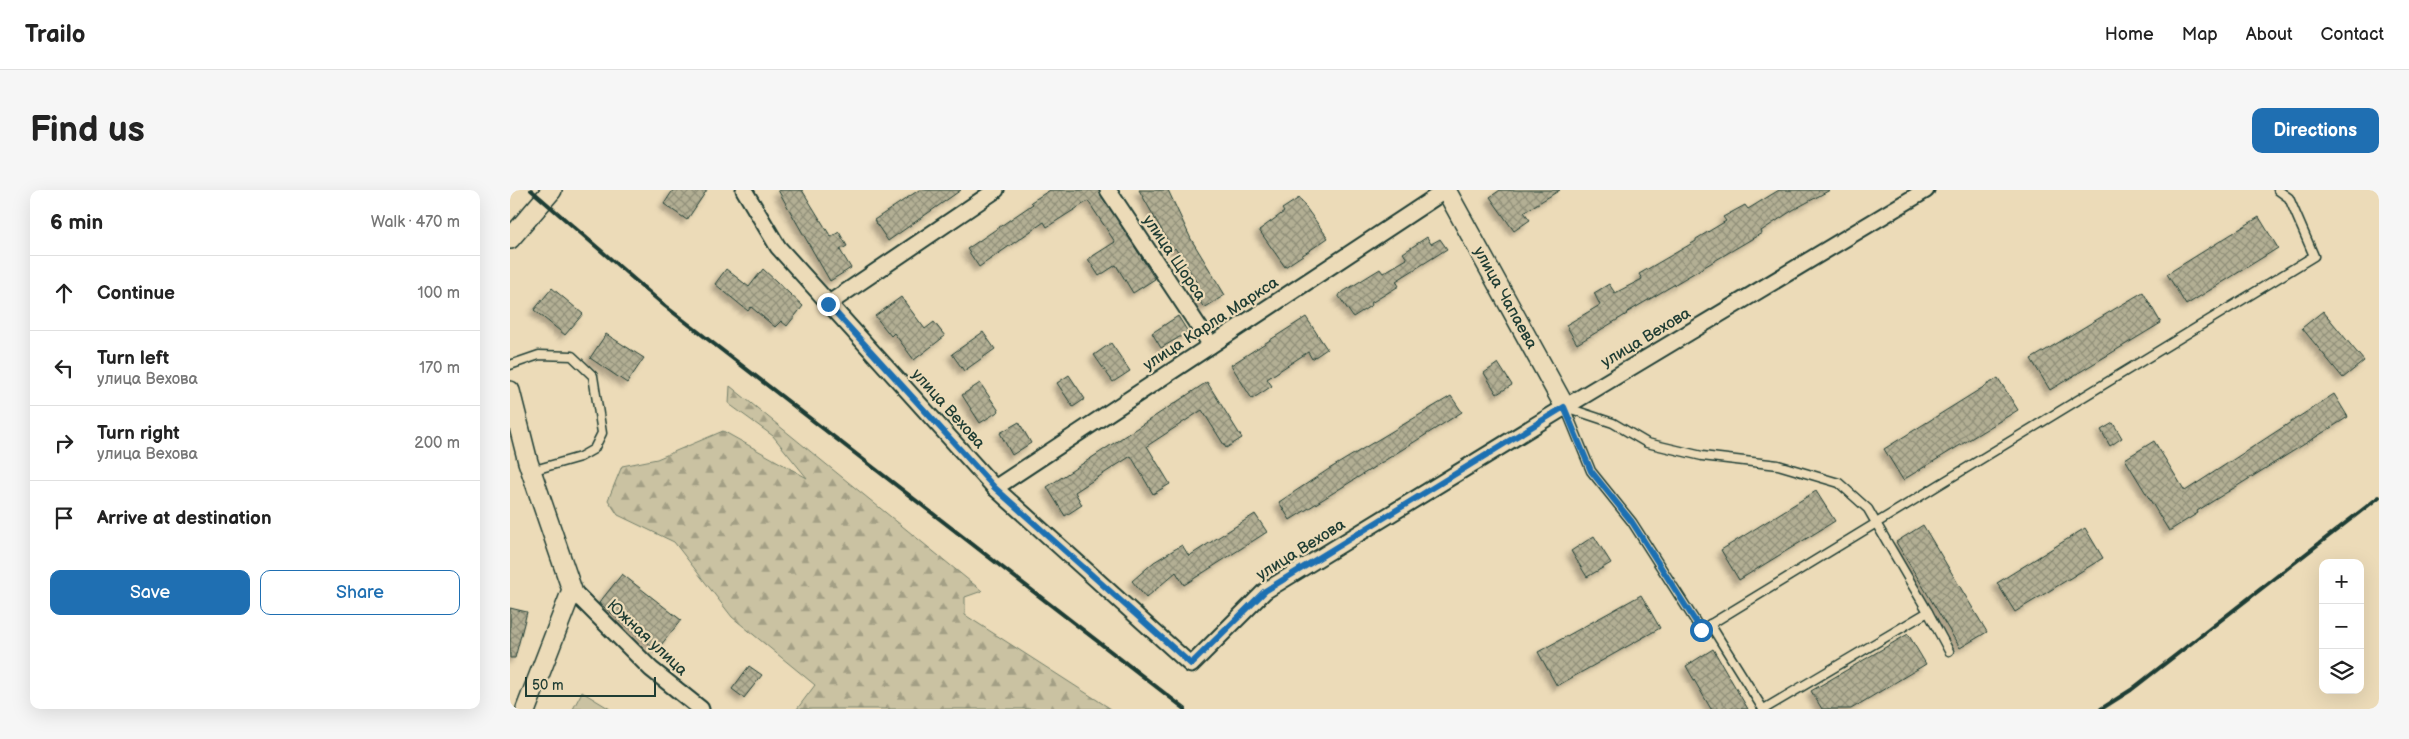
<!DOCTYPE html>
<html lang="en">
<head>
<meta charset="utf-8">
<style>
  body { margin:0; font-family:"Balsamiq Sans",sans-serif; background:#f6f6f6; color:#222 }
  .controls { position:absolute; right:15px; bottom:15px; display:grid; overflow:hidden; border-radius:10px; box-shadow:0 5px 20px #0002 }
  .controls button { width:45px; height:45px; display:grid; place-items:center; padding:0; border:0; border-bottom:1px solid #e0e0e0; background:#fff; color:#222; font:25px sans-serif }
  .scale { position:absolute; left:15px; bottom:12px; width:131px; box-sizing:border-box; padding-left:5px; border:2px solid #1f3d34; border-top:0; font-size:14px; line-height:18px; white-space:nowrap; color:#1f3d34; -webkit-text-stroke:4px #ecdbb8; paint-order:stroke }
  .stop { position:absolute; width:15px; height:15px; margin:-11px; border:4px solid #1f6fb2; border-radius:50%; background:#fff }
  .stop.end { background:#1f6fb2; border-color:#fff; box-shadow:0 1px 5px #0008 }
  .list { margin:0; padding:0; list-style:none }
  h2 { display:flex; justify-content:space-between; align-items:center; height:65px; margin:0; padding:0 20px; font-size:21px }
  h2 small { font-size:16px; font-weight:400; color:#767676 }
  .list li { display:grid; grid-template-columns:32px 1fr auto; gap:15px; align-items:center; box-sizing:border-box; height:75px; padding:0 20px; border-top:1px solid #e0e0e0 }
  .list b { display:block; font-size:19px; white-space:nowrap }
  .list p { margin:0; font-size:16px; white-space:nowrap; color:#767676 }
  .list em { font-size:16px; font-style:normal; color:#767676 }
  .actions { display:flex; gap:10px; padding:15px 20px }
  .actions a { flex:1; padding:11px 0; border:1px solid #1f6fb2; border-radius:10px; text-align:center; font-size:18px; color:#1f6fb2 }
  .actions .main { background:#1f6fb2; color:#fff }
  .icon { flex:none; width:28px; height:28px; fill:none; stroke:currentColor; stroke-width:2; stroke-linecap:round; stroke-linejoin:round }
  .map { position:relative; flex:none; width:1869px; height:519px; overflow:hidden; border-radius:10px }
  header { display:flex; align-items:center; gap:30px; box-sizing:border-box; height:70px; padding:0 25px; background:#fff; border-bottom:1px solid #e0e0e0 }
  header strong { font-size:24px }
  nav { display:flex; gap:28px; margin-inline-start:auto; font-size:18px }
  .intro { display:flex; align-items:center; justify-content:space-between; box-sizing:border-box; height:120px; padding:0 30px }
  h1 { margin:0; font-size:35px }
  .button { padding:12px 22px; border-radius:10px; background:#1f6fb2; color:#fff; font-size:18px; font-weight:700 }
  main { display:flex; gap:30px; padding:0 30px }
  aside { flex:1; background:#fff; border-radius:10px; box-shadow:0 5px 20px #0002 }
  .map>svg:first-child { display:block }
  .green { fill:#cac2a2; stroke:#74806b }
  .forest { fill:url(#forest-firs); stroke:#74806b }
  .building { fill:url(#building-cross-hatch); stroke:#1f3d34; filter:url(#shadow) }
  .lines { fill:none; stroke-linecap:round; stroke-linejoin:round }
  .service-casing { stroke:#1f3d34; stroke-width:11 }
  .minor-casing { stroke:#1f3d34; stroke-width:19 }
  .tertiary-casing { stroke:#1f3d34; stroke-width:22 }
  .service { stroke:#ecdbb8; stroke-width:8 }
  .minor { stroke:#ecdbb8; stroke-width:15 }
  .tertiary { stroke:#ecdbb8; stroke-width:19 }
  .rail { stroke:#1f3d34; stroke-width:4 }
  .route { stroke:#1f6fb2; stroke-width:6 }
  .labels { text-anchor:middle; dominant-baseline:central; stroke-width:4.5; stroke-linejoin:round; paint-order:stroke }
  .street-label { font-size:16px; fill:#1f3d34; stroke:#ecdbb8 }
</style>
</head>
<body>
<header>
<strong>Trailo</strong>
<nav><a>Home</a><a>Map</a><a>About</a><a>Contact</a></nav>
</header>
<div class="intro"><h1>Find us</h1><a class="button">Directions</a></div>
<main>
<aside>
<h2>6 min<small>Walk · 470 m</small></h2>
<ul class="list">
<li><svg class="icon" aria-label="ahead" viewBox="0 0 24 24"><path d="M12 20V5M6 11l6-6 6 6"/></svg><div><b>Continue</b></div><em>100 m</em></li>
<li><svg class="icon" aria-label="left" viewBox="0 0 24 24"><path d="M17 20v-9H6M10 6l-5 5 5 5"/></svg><div><b>Turn left</b><p>улица Вехова</p></div><em>170 m</em></li>
<li><svg class="icon" aria-label="right" viewBox="0 0 24 24"><path d="M7 20v-9h11M14 6l5 5-5 5"/></svg><div><b>Turn right</b><p>улица Вехова</p></div><em>200 m</em></li>
<li><svg class="icon" aria-label="arrive" viewBox="0 0 24 24"><path d="M6 21V4h12l-3 4 3 4H6"/></svg><div><b>Arrive at destination</b></div></li>
</ul>
<div class="actions"><a class="main">Save</a><a>Share</a></div>
</aside>
<div class="map">
<svg width="1869" height="519" viewBox="0 0 1869 519">
  <defs>
    <pattern id="forest-firs" width="22" height="20" patternUnits="userSpaceOnUse" patternTransform="scale(1.25)"><rect width="22" height="20" fill="#cac2a2"/><path d="M5 1l3.5 6h-7zM16 11l3.5 6h-7z" fill="#a39f85"/></pattern>
    <pattern id="building-cross-hatch" width="8" height="8" patternUnits="userSpaceOnUse" patternTransform="scale(1.25)"><rect width="8" height="8" fill="#b3af94"/><path d="M0 0l8 8M0 8l8-8" fill="none" stroke="#91907a"/></pattern>
    <filter id="shadow"><feDropShadow dx="-4.5" dy="4.5" stdDeviation="2.5" flood-color="#0004"/></filter>
  </defs>
  <rect width="100%" height="100%" fill="#ecdbb8"/>
  <filter id="ink" filterUnits="userSpaceOnUse"><feTurbulence type="fractalNoise" baseFrequency=".02" numOctaves="2"/><feDisplacementMap in="SourceGraphic" scale="10" xChannelSelector="R" yChannelSelector="G"/><feConvolveMatrix kernelMatrix="1 2 1 2 8 2 1 2 1" color-interpolation-filters="sRGB"/></filter>
  <g filter="url(#ink)">
    <path class="green" d="M72 502 100 519H63Z"/>
    <path class="forest" d="M220 196 472 401 455 407V425L601 519H287L305 495 222 427 164 352 108 325 98 310 112 276 147 269 213 241 297 288 263 246 219 214Z"/>
    <g class="building">
      <path d="M163 0H197L177 30 154 14Z"/>
      <path d="M268 0H292L321 47 329 42 337 56 330 60 341 78 320 91Z"/>
      <path d="M409 0H451L378 51 364 30Z"/>
      <path d="M540 0H589L645 89 623 103 606 75 589 86 578 69 605 52 578 11 537 37 534 32 469 77 457 59 523 14 521 12Z"/>
      <path d="M629 0H658L681 49 715 105 694 118 683 100 689 96 665 58 663 60Z"/>
      <path d="M990 0H1050L1014 22 1020 30 1004 41 980 7Z"/>
      <path d="M1269 0H1320L1283 20 1251 41 1252 43 1116 123 1117 124 1067 154 1056 135 1090 115 1084 103 1099 94 1105 103 1132 89 1129 84 1186 51V49L1216 31 1213 27 1235 15 1238 19Z"/>
      <path d="M789 8 818 48 775 77 749 40 774 22 772 19Z"/>
      <path d="M1749 27 1768 58 1676 115 1657 84Z"/>
      <path d="M917 47 921 54 930 49 937 59 886 91 889 96 861 113 862 115 843 127 828 105 870 79 873 83 897 69 893 63Z"/>
      <path d="M216 79 239 97 253 79 293 116 277 136 271 131 265 137 241 117 238 121 205 94Z"/>
      <path d="M42 98 73 124 55 145 24 120Z"/>
      <path d="M1633 102 1651 133 1540 200 1521 169Z"/>
      <path d="M391 107 415 139 424 132 435 146 404 170 384 143 381 146 365 126Z"/>
      <path d="M1813 121 1854 171 1833 188 1792 138Z"/>
      <path d="M668 126 678 142 651 158 642 143Z"/>
      <path d="M796 127 817 159 802 169 798 162 757 189 762 196 742 209 721 175Z"/>
      <path d="M473 142 485 159 454 181 442 164Z"/>
      <path d="M96 144 134 168 117 193 80 168Z"/>
      <path d="M601 153 620 181 603 192 584 165Z"/>
      <path d="M988 173 1002 195 987 204 974 183Z"/>
      <path d="M559 185 575 209 563 217 547 193Z"/>
      <path d="M1488 188 1508 220 1393 290 1374 259Z"/>
      <path d="M697 192 732 248 716 258 692 220 637 256 660 294 643 304 621 266 565 302 572 315 555 326 537 297Z"/>
      <path d="M470 193 489 221 470 233 452 205Z"/>
      <path d="M1824 204 1838 227 1687 321 1688 323 1659 341 1615 269 1644 251 1675 301Z"/>
      <path d="M941 206 952 222 780 330 769 312 819 279Z"/>
      <path d="M509 232 521 253 502 265 490 243Z"/>
      <path d="M1603 233 1612 248 1600 256 1591 240Z"/>
      <path d="M1306 301 1325 331 1229 390 1211 360Z"/>
      <path d="M745 324 757 342 674 395 666 382 636 408 622 391 644 372 672 355 679 366Z"/>
      <path d="M1413 335 1477 442 1450 458 1386 352Z"/>
      <path d="M1575 338 1593 368 1505 422 1487 393Z"/>
      <path d="M1084 346 1101 373 1077 387 1061 361Z"/>
      <path d="M112 384 171 430 147 460 89 413Z"/>
      <path d="M1131 405 1150 438 1047 496 1028 462Z"/>
      <path d="M0 418 17 422 5 468H0Z"/>
      <path d="M1398 444 1416 474 1341 519H1312L1301 501Z"/>
      <path d="M1203 459 1238 519H1201L1176 476Z"/>
      <path d="M239 476 252 485 234 508 222 499Z"/>
    </g>
    <g class="lines">
      <defs>
        <g id="service">
          <path d="M0 175 29 165 62 166 83 186 92 243 84 259 70 267 21 281"/>
          <path d="M1418 422 1439 461"/>
          <path d="M1200 434 1253 519"/>
          <path d="M1254 519 1418 422 1366 333 1358 319 1329 293 1268 275 1192 266 1137 253 1103 233 1055 217 1081 281 1122 332 1191 440C1396 316 1601 192 1804 66L1779 8 1768 0"/>
        </g>
        <g id="minor">
          <path d="M234 0 268 57 485 298 681 475 755 401 1055 217 1416 0"/>
          <path d="M598 0 701 155"/>
          <path d="M318 114 486 0"/>
          <path d="M485 298 936 0"/>
          <path d="M62 400 141 479 191 519"/>
        </g>
        <g id="tertiary">
          <path d="M936 0 1055 217"/>
          <path d="M0 49 42 0"/>
          <path d="M0 201 18 272 62 400 16 519"/>
        </g>
      </defs>
      <use href="#service" class="service-casing"/>
      <use href="#minor" class="minor-casing"/>
      <use href="#tertiary" class="tertiary-casing"/>
      <use href="#service" class="service"/>
      <use href="#minor" class="minor"/>
      <use href="#tertiary" class="tertiary"/>
      <g class="rail">
        <path d="M21 0 155 116 675 519"/>
        <path d="M1591 519 1621 500 1869 307"/>
      </g>
    </g>
  </g>
  <g class="lines" filter="url(#ink)">
    <path class="route" d="M318 114 485 298 681 474 755 401 1054 217 1081 281 1122 332 1191 440"/>
  </g>
  <g class="labels">
    <g class="street-label">
      <text transform="translate(664 68) rotate(56)">улица Щорса</text>
      <text transform="translate(995 108) rotate(61)">улица Чапаева</text>
      <text transform="translate(701 134) rotate(-33)">улица Карла Маркса</text>
      <text transform="translate(1136 148) rotate(-31)">улица Вехова</text>
      <text transform="translate(438 219) rotate(48)">улица Вехова</text>
      <text transform="translate(791 360) rotate(-32)">улица Вехова</text>
      <text transform="translate(137 448) rotate(43)">Южная улица</text>
    </g>
  </g>
</svg>
<div class="controls">
<button>+</button>
<button>−</button>
<button><svg class="icon" aria-label="layers" viewBox="0 0 24 24"><path d="M12 4l9 5-9 5-9-5zM3 14l9 5 9-5"/></svg></button>
</div>
<div class="scale">50 m</div>
<div class="stop" style="left:1191px;top:440px"></div>
<div class="stop end" style="left:318px;top:114px"></div>
</div>
</main>
</body>
</html>
